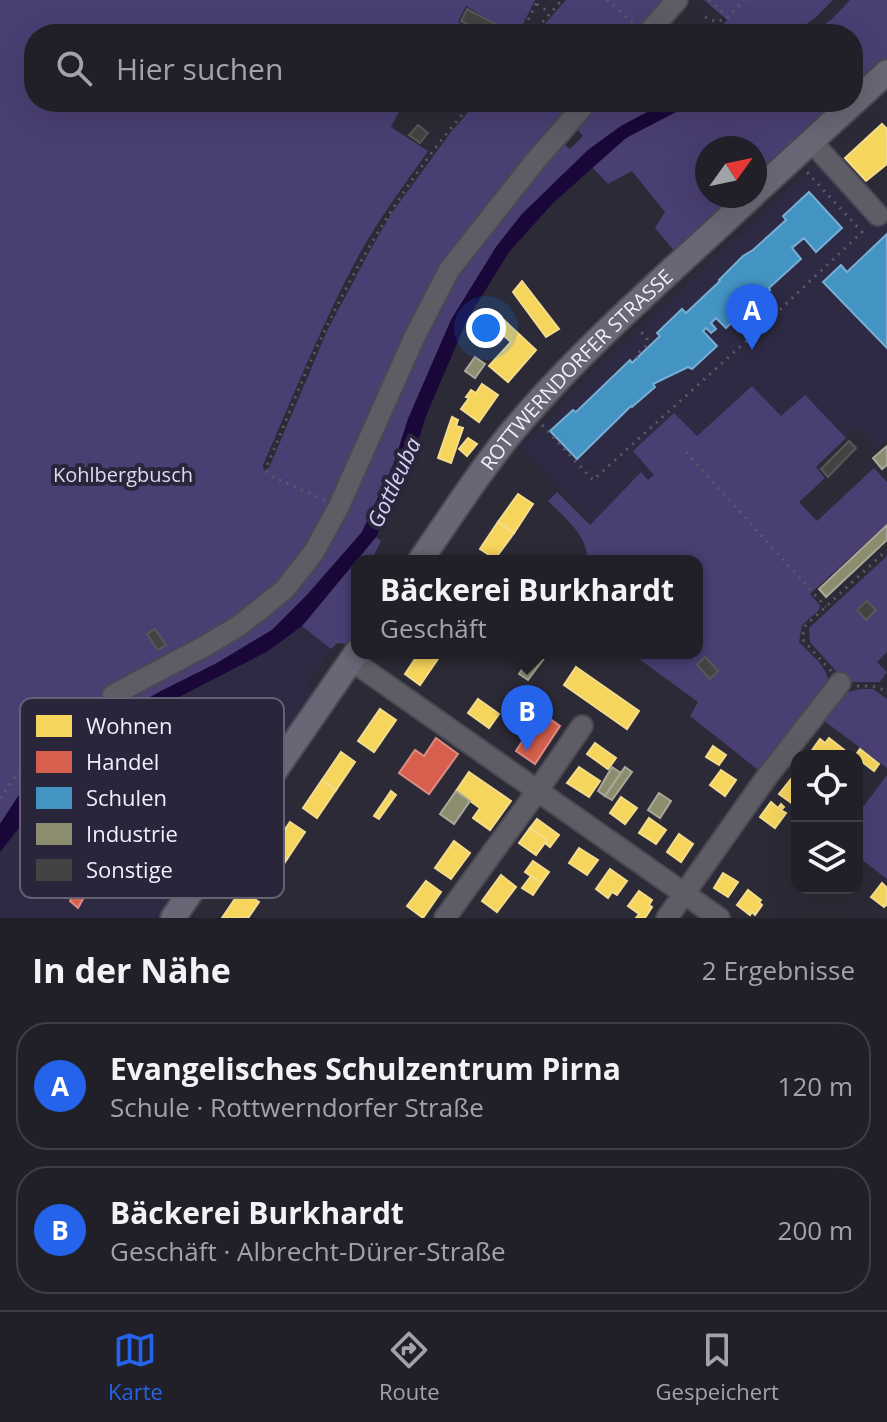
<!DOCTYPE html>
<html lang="de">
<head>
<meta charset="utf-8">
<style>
  body { margin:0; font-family:"Open Sans",sans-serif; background:#2d2d34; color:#f1f3f6 }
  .controls { position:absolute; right:24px; bottom:24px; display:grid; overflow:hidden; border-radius:16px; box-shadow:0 8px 32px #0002 }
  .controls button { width:72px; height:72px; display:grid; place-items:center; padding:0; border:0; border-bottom:2px solid #3e3e45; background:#212028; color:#f1f3f6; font:40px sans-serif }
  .compass { position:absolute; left:695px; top:136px; width:72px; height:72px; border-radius:50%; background:#212028; box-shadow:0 8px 32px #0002; rotate:57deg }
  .you { position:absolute; left:486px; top:328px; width:28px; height:28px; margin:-20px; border:6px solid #fff; border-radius:50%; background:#1a73e8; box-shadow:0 0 0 12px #1a73e833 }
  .badge { display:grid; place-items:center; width:52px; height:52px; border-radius:50%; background:#2563eb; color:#fff; font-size:26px; font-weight:700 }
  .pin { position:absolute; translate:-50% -66px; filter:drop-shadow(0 2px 4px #0008) }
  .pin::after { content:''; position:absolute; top:42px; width:28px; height:24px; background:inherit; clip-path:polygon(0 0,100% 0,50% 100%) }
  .popup { position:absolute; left:351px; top:555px; width:352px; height:104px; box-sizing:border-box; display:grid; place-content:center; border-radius:16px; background:#212028; filter:drop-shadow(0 2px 6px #0005); font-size:26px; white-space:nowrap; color:#a2a3a8 }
  .popup b { font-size:30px; color:#f1f3f6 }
  .popup::after { content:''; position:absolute; left:50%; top:100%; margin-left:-16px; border:16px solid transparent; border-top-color:#212028 }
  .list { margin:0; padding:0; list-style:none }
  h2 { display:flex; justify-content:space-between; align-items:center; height:104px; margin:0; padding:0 32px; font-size:34px }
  h2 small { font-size:26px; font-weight:400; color:#a2a3a8 }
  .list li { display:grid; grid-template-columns:52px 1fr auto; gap:24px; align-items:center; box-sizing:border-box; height:128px; margin:0 16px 16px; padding:0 16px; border:2px solid #3e3e45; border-radius:32px }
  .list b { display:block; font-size:30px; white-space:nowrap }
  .list p { margin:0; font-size:26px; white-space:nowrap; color:#a2a3a8 }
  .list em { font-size:26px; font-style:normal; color:#a2a3a8 }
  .icon { flex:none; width:44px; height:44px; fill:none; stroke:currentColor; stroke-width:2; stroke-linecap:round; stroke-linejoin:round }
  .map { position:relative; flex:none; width:887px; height:918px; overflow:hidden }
  .search { position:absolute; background:#212028; box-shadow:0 8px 32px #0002; left:24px; right:24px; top:24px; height:88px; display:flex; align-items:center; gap:20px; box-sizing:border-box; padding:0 28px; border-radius:32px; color:#a2a3a8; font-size:30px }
  .sheet { height:392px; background:#212028 }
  nav { display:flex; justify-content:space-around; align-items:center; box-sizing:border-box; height:112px; border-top:2px solid #3e3e45; background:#212028; font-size:22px; color:#a2a3a8 }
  nav a { display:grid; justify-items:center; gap:4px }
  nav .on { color:#2563eb }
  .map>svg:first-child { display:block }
  .built { fill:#2f2a44 }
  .green { fill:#4a3f73 }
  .water { fill:#190739 }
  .homes { fill:#f6d55c; stroke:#f4dc8c; stroke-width:2 }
  .shops { fill:#d6604d; stroke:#de8b82; stroke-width:2 }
  .schools { fill:#4393c3; stroke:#77aed4; stroke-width:2 }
  .industry { fill:#8c8c6e; stroke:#aaa999; stroke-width:2 }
  .building { fill:#434344; stroke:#575756; stroke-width:2 }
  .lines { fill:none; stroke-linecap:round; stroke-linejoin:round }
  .minor-casing { stroke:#4a4852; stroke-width:24 }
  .major-casing { stroke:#4a4852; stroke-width:28 }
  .path { stroke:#5c5a64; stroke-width:3; stroke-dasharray:2 6; stroke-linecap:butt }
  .minor { stroke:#5e5c65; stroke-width:20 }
  .major { stroke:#696675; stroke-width:24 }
  .labels { text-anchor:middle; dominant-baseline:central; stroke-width:8; stroke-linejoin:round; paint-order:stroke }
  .street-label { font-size:20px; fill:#f0eefd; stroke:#29253b }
  .park-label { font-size:20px; fill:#dddaef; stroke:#29253b }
  .water-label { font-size:22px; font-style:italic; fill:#d7d0fb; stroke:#29253b }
  .key { fill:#29253b; stroke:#656175; stroke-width:2 }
  .key-label { font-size:22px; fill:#f0eefd }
</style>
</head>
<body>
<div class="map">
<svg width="887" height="918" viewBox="0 0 887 918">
  <rect width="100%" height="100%" fill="#2c2a36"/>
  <g class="built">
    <path d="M828 151 887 214V440L877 448 858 426 823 460 752 386 648 480 641 472 592 522 520 447 545 424 587 378Z"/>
    <path d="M302 626 331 649 306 685 318 694 220 830 160 918H0V852L32 811 92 750 130 732 177 698 268 651Z"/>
  </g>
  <g class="green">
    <path d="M0 0H535L518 34H514L466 6 458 22 480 34H34V102H404L391 127 428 151C405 184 380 217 360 253 323 321 294 394 263 465L264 470 269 468 328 329 367 256 391 214 451 132 477 102H583L532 160 446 271 408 337 337 500 335 501 332 507 335 510 308 550 280 588 239 621 203 645 106 696 108 700C160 673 213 649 260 612 269 605 280 598 288 589 352 521 377 419 418 337 453 265 502 197 560 141L570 149 583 136 573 125 594 102H666L621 126 588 150 522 214 496 247 451 320 408 419 394 463 362 532 307 595 272 630 217 663 161 691 80 737 21 792 0 824Z"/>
    <path d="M566 0H672L640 34H536Z"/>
    <path d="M704 0H833L816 17 793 34H715L727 20Z"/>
    <path d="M850 0H887V58L853 89V34H811L832 19Z"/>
    <path d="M695 102H839L755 180V148H707V196H737L676 253 655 228 665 212 632 171 608 184 592 167 626 138Z"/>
    <path d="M752 386 781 416 805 395 846 438 816 467 825 478 799 502 817 521 874 468 887 482V524L810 594 820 605 819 610 802 625 799 642C811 655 832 669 828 688L762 773 690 716 698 702 631 653H697V561H587C589 536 564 517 548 501L557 492 590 525 641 472 648 480 654 475 633 451 674 413 697 436Z"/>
    <path d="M376 537 381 541 371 561H357V636L346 644 337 643 331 649 302 626Z"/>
    <path d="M887 556V652L877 662 887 672 880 682H850L844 680 810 642 809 628Z"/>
    <path d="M861 689H873L887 699V768L819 717C834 700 838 693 861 689Z"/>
    <path d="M887 775V879L857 856V815Z"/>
  </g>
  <path class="water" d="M666 102H695L626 138 553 203 509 252 467 320 426 416 411 464 376 537 302 626 268 651 177 698 130 732 92 750 32 811 0 852V824L21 792 80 737 161 691 217 663 272 630 307 595 362 532 394 463 408 419 451 320 496 247 522 214 588 150 621 126Z"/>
  <g class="homes">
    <path d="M882 124 887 129V164L866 181 845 158Z"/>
    <path d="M522 281 559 329 546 337 513 292Z"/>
    <path d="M504 320 536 350 508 382 489 366 511 342 496 329Z"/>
    <path d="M482 384 498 395 479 422 461 409 469 398 466 397 471 390 476 393Z"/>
    <path d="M452 417 458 420 456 426 463 428 451 463 438 458Z"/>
    <path d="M468 438 477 444 467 456 459 449Z"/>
    <path d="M518 494 533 504 514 533 498 522Z"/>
    <path d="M498 522 514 533 495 559 480 549Z"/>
    <path d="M419 653H442L420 685 405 674Z"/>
    <path d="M576 667 639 711 627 729 564 685Z"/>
    <path d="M478 699 499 714 489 728 468 713Z"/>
    <path d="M380 709 396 720 374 752 358 741Z"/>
    <path d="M829 738 852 756H808L820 739 825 743Z"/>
    <path d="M595 743 616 758 608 769 587 754Z"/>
    <path d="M713 746 726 755 719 765 706 757Z"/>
    <path d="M860 749 879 764 874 771 857 758V756H855Z"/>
    <path d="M341 752 355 762 336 790 322 780Z"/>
    <path d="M579 767 600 781 589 797 567 783Z"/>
    <path d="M721 770 736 780 725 796 710 785Z"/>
    <path d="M469 772 511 801 490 830 473 818 480 808 456 791Z"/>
    <path d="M791 779 797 783V798L793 804 779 794Z"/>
    <path d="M322 780 336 790 317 818 303 808Z"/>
    <path d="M391 791 396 795 379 819 374 816Z"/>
    <path d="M621 797 637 808 625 824 610 813Z"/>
    <path d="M771 802 778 808 781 804 784 807 781 810 786 813 775 828 760 817Z"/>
    <path d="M649 818 666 830 656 844 639 833Z"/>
    <path d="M537 819 559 835 550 847 545 843 547 840 530 828Z"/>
    <path d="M290 822 305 832 287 859 272 849Z"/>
    <path d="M530 828 547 840 536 855 519 843Z"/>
    <path d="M679 834 693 844 681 862 667 852Z"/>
    <path d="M454 841 470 853 451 879 435 868Z"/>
    <path d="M579 848 598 860 587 875 569 863Z"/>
    <path d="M272 849 287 859 268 888 253 878Z"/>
    <path d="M533 861 549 872 541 883 525 872Z"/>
    <path d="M610 869 627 881 617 895 612 892 608 898 596 889Z"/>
    <path d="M723 873 738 882 728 897 714 888Z"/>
    <path d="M501 875 516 887 497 912 482 901Z"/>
    <path d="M531 876 541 883 533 895 522 888Z"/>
    <path d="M426 881 441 892 423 918 407 906Z"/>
    <path d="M882 883 887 888V904L884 907 871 897Z"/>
    <path d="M241 890 259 902 248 918H222Z"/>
    <path d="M748 890 761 900 759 902 762 905 755 915 752 912 750 915 737 905Z"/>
    <path d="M639 891 652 900 649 905 652 907 645 918H636L639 914 628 906Z"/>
  </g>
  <g class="shops">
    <path d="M217 705 230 713 222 727 208 719Z"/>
    <path d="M546 716 560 726 535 764 516 751 529 731 534 734Z"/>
    <path d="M206 717 222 727 197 766 181 756Z"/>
    <path d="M436 738 458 754 429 794 399 773 415 750 424 756Z"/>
    <path d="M109 777 118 783 81 841 71 835Z"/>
    <path d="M61 803 72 809 66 821 55 815Z"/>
    <path d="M152 820 163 828 122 885 112 877Z"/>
    <path d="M77 847 88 854 63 892 53 885Z"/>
    <path d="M87 871 96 876 78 908 70 901Z"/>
  </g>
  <g class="schools">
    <path d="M809 192 842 228 816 252 804 238 792 248 801 259 769 288 770 290 757 302 756 300 726 328 716 318 711 323 716 329 711 333 706 328 703 331 717 346 692 369 688 367 653 384 655 387 632 407 631 406 577 459 550 431 573 410 576 412 630 360 632 363 637 358 660 336 657 333 682 309 686 313 720 281 719 280 743 256 753 250 786 220 783 216Z"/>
    <path d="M887 234V348L823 282 841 265 847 272Z"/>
  </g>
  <g class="industry">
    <path d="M475 357 485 364 475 378 465 371Z"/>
    <path d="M887 446V465L882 469 873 458Z"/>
    <path d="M887 525V540L826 597 819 589Z"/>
    <path d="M533 653H548L528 680 519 674Z"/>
    <path d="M518 695 527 702 518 715 509 709Z"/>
    <path d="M527 702 539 710 530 724 518 715Z"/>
    <path d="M612 767 621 773 605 796 598 791Z"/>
    <path d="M625 767 632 772 612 800 605 796Z"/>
    <path d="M456 791 470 801 454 824 440 814Z"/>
    <path d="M659 793 671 801 660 818 648 810Z"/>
  </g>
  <g class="building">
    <path d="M467 9 512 33V34H486L461 21Z"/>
    <path d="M418 125 428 133 420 143 409 135Z"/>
    <path d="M849 441 856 448 828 477 821 469Z"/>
    <path d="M867 601 876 610 866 620 857 610Z"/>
    <path d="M155 629 166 645 158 650 147 634Z"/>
    <path d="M705 657 718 671 710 679 697 665Z"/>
  </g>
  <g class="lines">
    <defs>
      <g id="minor">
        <path d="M647 34 677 0"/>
        <path d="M811 141 878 215"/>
        <path d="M351 660 719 918"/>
        <path d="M113 695 207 645 240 625 284 590 314 552 339 506 414 338 449 270 536 160 587 102"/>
        <path d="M445 918 538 790 582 726"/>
        <path d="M667 918 766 778 840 683"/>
      </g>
      <g id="major">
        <path d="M755 193 887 72"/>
        <path id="s1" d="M420 561C451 516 481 469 516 427 587 343 672 271 752 196"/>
        <path d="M173 918 357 652"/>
      </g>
    </defs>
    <use href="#minor" class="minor-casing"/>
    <use href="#major" class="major-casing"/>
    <g class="path">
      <path d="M607 0 634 24"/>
      <path d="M709 0 728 17 744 0"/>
      <path d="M537 4 550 13"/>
      <path d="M705 17 717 22 728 17"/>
      <path d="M521 34 538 0"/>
      <path d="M532 34 562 0"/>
      <path d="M637 358 635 356 647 345V338L637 328"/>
      <path d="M542 425 593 480 752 336 862 232 806 171"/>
      <path d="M686 452 826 607"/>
      <path d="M325 500 275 478 267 472V466C287 419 305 371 327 326 366 246 414 169 473 102"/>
      <path d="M831 671 802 639 805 626 887 550"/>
      <path d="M857 686C869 686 878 685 887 693"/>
      <path d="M0 798 38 746 78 715 99 703"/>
    </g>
    <use href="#minor" class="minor"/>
    <use href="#major" class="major"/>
  </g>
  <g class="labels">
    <g class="street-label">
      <text stroke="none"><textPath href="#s1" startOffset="248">ROTTWERNDORFER STRASSE</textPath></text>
    </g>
    <g class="park-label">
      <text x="123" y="474">Kohlbergbusch</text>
    </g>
    <g class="water-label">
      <text transform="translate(393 482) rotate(-65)">Gottleuba</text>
    </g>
  </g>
  <rect x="20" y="698" width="264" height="200" rx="12" class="key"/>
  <rect x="36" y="715" width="36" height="22" fill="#f6d55c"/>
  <rect x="36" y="751" width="36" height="22" fill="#d6604d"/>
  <rect x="36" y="787" width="36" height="22" fill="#4393c3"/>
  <rect x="36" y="823" width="36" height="22" fill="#8c8c6e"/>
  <rect x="36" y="859" width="36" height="22" fill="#434344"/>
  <g class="key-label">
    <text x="86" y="734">Wohnen</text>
    <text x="86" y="770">Handel</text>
    <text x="86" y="806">Schulen</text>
    <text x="86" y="842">Industrie</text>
    <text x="86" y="878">Sonstige</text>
  </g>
</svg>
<div class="controls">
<button><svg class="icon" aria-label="locate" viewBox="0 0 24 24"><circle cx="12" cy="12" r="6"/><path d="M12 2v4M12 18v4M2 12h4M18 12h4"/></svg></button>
<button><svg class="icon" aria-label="layers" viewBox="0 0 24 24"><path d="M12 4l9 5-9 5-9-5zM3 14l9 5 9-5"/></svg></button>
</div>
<svg class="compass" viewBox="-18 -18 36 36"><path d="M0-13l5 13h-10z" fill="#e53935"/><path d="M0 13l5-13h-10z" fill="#a2a3a8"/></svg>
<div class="you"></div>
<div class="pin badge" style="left:752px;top:350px">A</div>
<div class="pin badge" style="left:527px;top:751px">B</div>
<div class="popup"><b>Bäckerei Burkhardt</b>Geschäft</div>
<div class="search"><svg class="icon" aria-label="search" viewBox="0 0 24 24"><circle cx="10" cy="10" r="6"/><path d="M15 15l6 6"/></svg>Hier suchen</div>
</div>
<section class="sheet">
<h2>In der Nähe<small>2 Ergebnisse</small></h2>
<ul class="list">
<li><span class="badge">A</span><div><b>Evangelisches Schulzentrum Pirna</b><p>Schule · Rottwerndorfer Straße</p></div><em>120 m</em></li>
<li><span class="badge">B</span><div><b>Bäckerei Burkhardt</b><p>Geschäft · Albrecht-Dürer-Straße</p></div><em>200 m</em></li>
</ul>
</section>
<nav>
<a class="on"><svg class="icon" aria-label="map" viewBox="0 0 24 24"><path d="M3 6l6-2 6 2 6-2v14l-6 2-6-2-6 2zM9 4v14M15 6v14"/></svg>Karte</a>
<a><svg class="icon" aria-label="directions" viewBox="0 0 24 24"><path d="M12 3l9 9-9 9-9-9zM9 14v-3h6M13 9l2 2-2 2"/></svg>Route</a>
<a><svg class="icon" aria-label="saved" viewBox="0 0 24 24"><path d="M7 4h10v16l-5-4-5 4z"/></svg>Gespeichert</a>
</nav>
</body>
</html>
